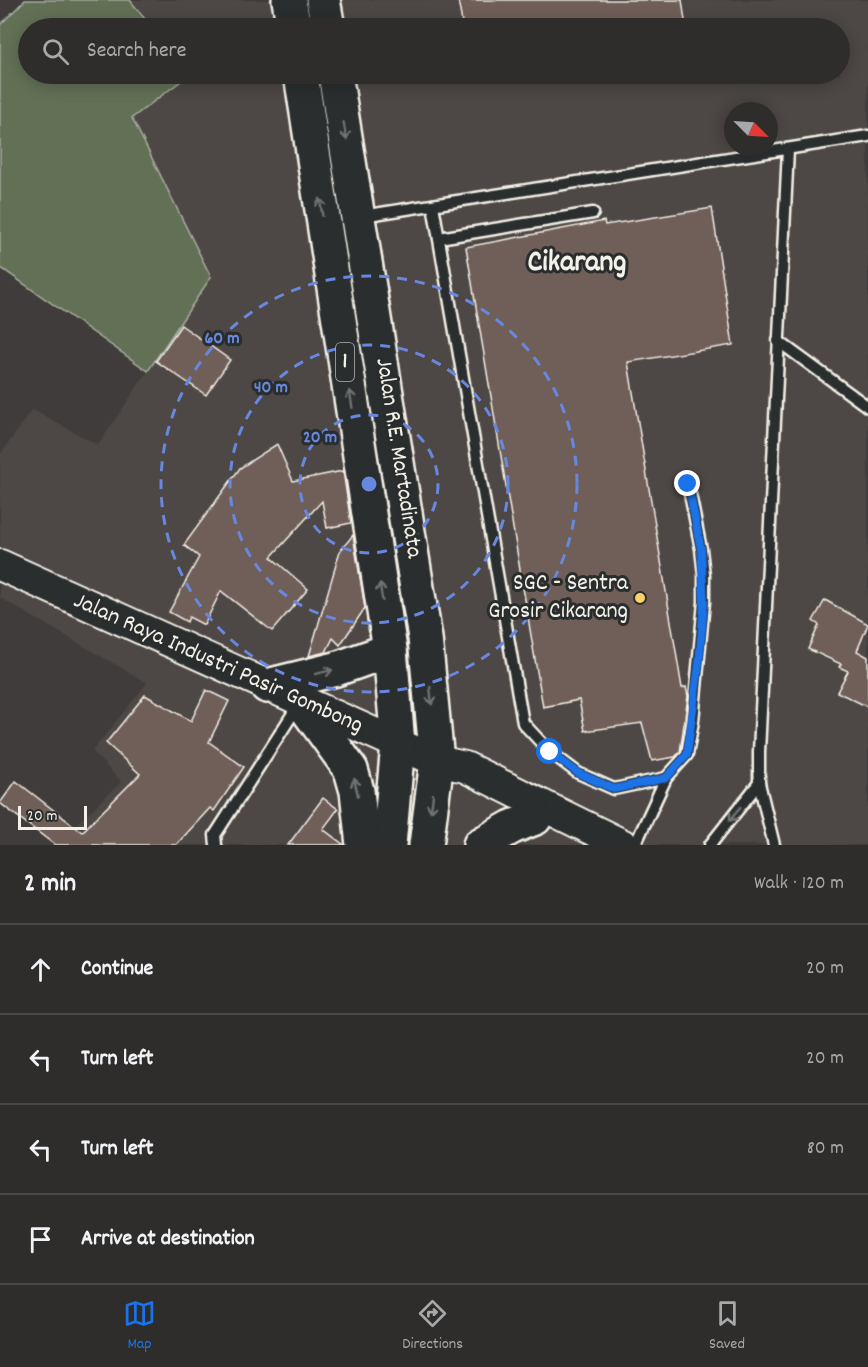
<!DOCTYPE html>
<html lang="en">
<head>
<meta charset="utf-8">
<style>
  body { margin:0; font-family:Dekko,sans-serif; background:#3b3938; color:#f1f3f6 }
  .compass { position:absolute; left:724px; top:102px; width:54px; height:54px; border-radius:50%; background:#2f2d2c; box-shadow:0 3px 15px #0003; rotate:114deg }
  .scale { position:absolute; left:18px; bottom:15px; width:69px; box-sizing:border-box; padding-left:6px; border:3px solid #f4f1e8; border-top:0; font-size:16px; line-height:21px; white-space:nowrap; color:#f4f1e8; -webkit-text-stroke:4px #2a2d2e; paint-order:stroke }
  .stop { position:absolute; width:18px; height:18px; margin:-14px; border:4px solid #1a73e8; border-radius:50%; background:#fff }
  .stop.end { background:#1a73e8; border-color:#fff; box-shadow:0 2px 6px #0008 }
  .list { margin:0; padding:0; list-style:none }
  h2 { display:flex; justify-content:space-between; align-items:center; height:78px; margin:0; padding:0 24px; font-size:26px }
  h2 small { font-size:20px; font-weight:400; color:#a7a8a9 }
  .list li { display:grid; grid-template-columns:39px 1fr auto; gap:18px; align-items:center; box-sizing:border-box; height:90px; padding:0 24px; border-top:2px solid #4a4948 }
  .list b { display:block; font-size:22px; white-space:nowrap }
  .list em { font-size:20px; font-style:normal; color:#a7a8a9 }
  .icon { flex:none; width:33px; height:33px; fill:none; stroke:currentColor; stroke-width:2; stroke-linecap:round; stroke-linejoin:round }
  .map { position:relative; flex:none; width:868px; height:845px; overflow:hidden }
  .search { position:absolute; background:#2f2d2c; box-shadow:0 3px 15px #0003; left:18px; right:18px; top:18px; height:66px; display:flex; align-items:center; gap:15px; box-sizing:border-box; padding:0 21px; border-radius:33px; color:#a7a8a9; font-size:22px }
  .sheet { height:438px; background:#2f2d2c }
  nav { display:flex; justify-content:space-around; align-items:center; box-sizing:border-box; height:84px; border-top:2px solid #4a4948; background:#2f2d2c; font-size:16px; color:#a7a8a9 }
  nav a { display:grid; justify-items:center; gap:3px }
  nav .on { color:#1a73e8 }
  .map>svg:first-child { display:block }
  .built { fill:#4d4644; fill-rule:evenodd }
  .green { fill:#626f57; stroke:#abb0a0; stroke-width:1.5 }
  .building { fill:#6f5e58; stroke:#f4f1e8; stroke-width:1.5 }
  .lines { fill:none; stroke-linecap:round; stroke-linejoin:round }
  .service-casing { stroke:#f4f1e8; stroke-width:15 }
  .secondary-casing { stroke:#f4f1e8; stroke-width:34 }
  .trunk-casing { stroke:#f4f1e8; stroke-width:38 }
  .service { stroke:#2a2d2e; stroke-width:10 }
  .secondary { stroke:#2a2d2e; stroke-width:30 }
  .trunk { stroke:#2a2d2e; stroke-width:33 }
  .oneway { stroke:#71726f }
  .route { stroke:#1a73e8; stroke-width:8 }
  .ring { fill:none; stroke:#6887de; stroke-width:3; stroke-dasharray:10 8 }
  .poi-dot { fill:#ffd166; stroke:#2a2d2e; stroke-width:2 }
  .labels { text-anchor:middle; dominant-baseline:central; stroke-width:6; stroke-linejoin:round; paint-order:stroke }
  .shield { fill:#2a2d2e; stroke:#b7b6b0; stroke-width:1.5 }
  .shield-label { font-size:22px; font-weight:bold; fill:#f4f1e8 }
  .street-label { font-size:24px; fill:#f4f1e8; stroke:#2a2d2e }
  .poi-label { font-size:24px; fill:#f4f1e8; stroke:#2a2d2e; text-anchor:end }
  .district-label { font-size:30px; font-weight:bold; fill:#f4f1e8; stroke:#2a2d2e }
  .centre { fill:#6887de; stroke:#2a2d2e; stroke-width:3 }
  .ring-label { font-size:18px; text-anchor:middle; font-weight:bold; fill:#6887de; stroke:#2a2d2e; stroke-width:6; stroke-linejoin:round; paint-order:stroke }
</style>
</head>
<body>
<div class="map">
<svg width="868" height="845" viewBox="0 0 868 845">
  <rect width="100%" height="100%" fill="#3f3c3b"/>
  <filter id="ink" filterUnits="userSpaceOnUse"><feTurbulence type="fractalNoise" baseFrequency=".0167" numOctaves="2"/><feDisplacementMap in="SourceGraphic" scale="12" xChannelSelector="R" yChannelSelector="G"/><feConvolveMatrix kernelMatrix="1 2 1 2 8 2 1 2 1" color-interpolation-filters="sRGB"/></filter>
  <g filter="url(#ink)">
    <path class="built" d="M130 0H868V845H54L121 782 92 751 147 683 0 598V455L32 409 98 445 211 277 132 118 189 76 188 74H840V28H152ZM733 111H769V147H733Z"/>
    <path class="green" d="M25 0H130L152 28H28V74L189 75 132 118 211 277 148 371 0 267V25Z"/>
    <g class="building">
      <path d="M458 0H682L686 28H463Z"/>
      <path d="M712 208 733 345 628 362 682 688 686 687 688 696 680 752 675 757 652 761 642 723 585 731 579 700 543 707 466 247 604 221 605 225Z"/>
      <path d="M181 325 230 360 206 395 156 361Z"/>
      <path d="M277 444 293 481 343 471 351 523 327 528 322 501 271 557 308 589 272 631 221 591 204 625 189 617 187 622 169 612 199 557 184 545 240 468Z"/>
      <path d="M353 535 365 608 340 645 333 638 326 652 309 656 340 551Z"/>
      <path d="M825 600 868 624 857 651 868 657V707L837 692 848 671 839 667 841 664 808 649 819 625 813 621Z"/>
      <path d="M206 690 229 701 209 742 244 767 214 811 210 808 176 845H55L0 803 16 781 82 832 140 774 106 743 145 695 191 721Z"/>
      <path d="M323 798 338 809 323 829 344 845H288Z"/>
    </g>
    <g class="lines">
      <defs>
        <g id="service">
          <path d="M433 205 523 723 550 752 578 773 614 789 666 778"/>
          <path d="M362 216 868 136"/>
          <path d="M439 238 593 213"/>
          <path d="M778 341 868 407"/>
          <path d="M216 845 215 835 219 829 299 704"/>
          <path d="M635 845 666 778 687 755 693 721 704 602V575L701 549 688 484"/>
          <path d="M710 845 759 783"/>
          <path d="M774 845 759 783V752L788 149"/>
        </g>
        <path id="secondary" d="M0 565 398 744 437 761 465 767 623 845"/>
        <g id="trunk">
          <path d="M289 0 294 28"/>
          <path d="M323 0 328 28"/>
          <path d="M301 74 390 650 398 744 389 845"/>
          <path d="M335 74 425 638 437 761 426 845"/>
          <path d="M267 686 336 669 390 650"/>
          <path d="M301 701 351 770 357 791 363 845"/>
          <path d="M480 845 512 827 535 818"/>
        </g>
      </defs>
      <use href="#service" class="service-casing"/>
      <use href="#secondary" class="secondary-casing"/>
      <use href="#trunk" class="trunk-casing"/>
      <use href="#service" class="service"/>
      <use href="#secondary" class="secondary"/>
      <use href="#trunk" class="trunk"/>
    </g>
    <defs><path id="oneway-shaft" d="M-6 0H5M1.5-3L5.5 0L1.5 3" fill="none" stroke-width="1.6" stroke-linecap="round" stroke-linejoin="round" transform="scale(1.5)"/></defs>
    <g class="oneway">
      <use href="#oneway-shaft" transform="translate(345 131) rotate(81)"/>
      <use href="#oneway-shaft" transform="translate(321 207) rotate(-99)"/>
      <use href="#oneway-shaft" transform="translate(351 399) rotate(-99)"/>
      <use href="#oneway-shaft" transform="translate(381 592) rotate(-99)"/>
      <use href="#oneway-shaft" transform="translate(324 672) rotate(-14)"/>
      <use href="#oneway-shaft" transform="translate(431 696) rotate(85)"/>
      <use href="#oneway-shaft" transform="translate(356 787) rotate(-103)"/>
      <use href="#oneway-shaft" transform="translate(432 803) rotate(97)"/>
      <use href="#oneway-shaft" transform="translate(735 814) rotate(128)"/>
    </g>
  </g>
  <g class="lines" filter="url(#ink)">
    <path class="route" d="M550 752 578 773 614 789 666 778 687 755 699 664 704 602 701 549 688 484"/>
  </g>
  <g class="ring">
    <circle cx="369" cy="484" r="69"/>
    <circle cx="369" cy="484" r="139"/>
    <circle cx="369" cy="484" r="208"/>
  </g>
  <circle class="poi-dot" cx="640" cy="598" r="6"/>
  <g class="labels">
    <rect class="shield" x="336" y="343" width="18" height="38" rx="4.5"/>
    <g class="shield-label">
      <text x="345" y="362">1</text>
    </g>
    <g class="street-label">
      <text transform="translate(398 458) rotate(81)">Jalan R.E. Martadinata</text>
      <text transform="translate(218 664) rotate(24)">Jalan Raya Industri Pasir Gombong</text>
    </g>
    <g class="poi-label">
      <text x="628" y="584">SGC - Sentra<tspan x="628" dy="28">Grosir Cikarang</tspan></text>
    </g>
    <g class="district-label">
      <text x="577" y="264">Cikarang</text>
    </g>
  </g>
  <circle cx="369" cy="484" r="9" class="centre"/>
  <g class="ring-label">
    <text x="222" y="343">60 m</text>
    <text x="271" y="392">40 m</text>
    <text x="320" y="442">20 m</text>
  </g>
</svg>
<svg class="compass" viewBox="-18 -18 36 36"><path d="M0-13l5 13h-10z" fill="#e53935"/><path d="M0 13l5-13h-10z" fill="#a7a8a9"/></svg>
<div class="scale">20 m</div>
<div class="stop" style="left:550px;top:752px"></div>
<div class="stop end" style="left:688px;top:484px"></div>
<div class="search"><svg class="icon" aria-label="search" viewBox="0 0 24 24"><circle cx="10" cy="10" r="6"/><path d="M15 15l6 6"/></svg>Search here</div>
</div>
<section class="sheet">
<h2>2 min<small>Walk · 120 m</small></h2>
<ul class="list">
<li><svg class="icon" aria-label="ahead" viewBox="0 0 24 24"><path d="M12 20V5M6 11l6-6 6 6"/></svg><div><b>Continue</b></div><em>20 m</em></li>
<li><svg class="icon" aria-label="left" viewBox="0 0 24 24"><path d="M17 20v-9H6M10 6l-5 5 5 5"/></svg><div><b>Turn left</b></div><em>20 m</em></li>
<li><svg class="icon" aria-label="left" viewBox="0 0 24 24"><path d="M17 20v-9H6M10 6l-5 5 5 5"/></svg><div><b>Turn left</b></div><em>80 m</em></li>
<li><svg class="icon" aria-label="arrive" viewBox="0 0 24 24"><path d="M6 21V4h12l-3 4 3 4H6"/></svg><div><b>Arrive at destination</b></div></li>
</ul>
</section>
<nav>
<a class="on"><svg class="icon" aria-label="map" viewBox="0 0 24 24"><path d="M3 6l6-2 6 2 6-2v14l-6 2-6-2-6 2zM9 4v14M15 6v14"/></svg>Map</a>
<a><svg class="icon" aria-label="directions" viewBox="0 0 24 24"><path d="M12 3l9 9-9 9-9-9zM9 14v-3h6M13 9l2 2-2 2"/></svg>Directions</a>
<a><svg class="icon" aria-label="saved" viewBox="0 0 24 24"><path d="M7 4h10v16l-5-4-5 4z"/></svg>Saved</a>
</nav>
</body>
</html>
